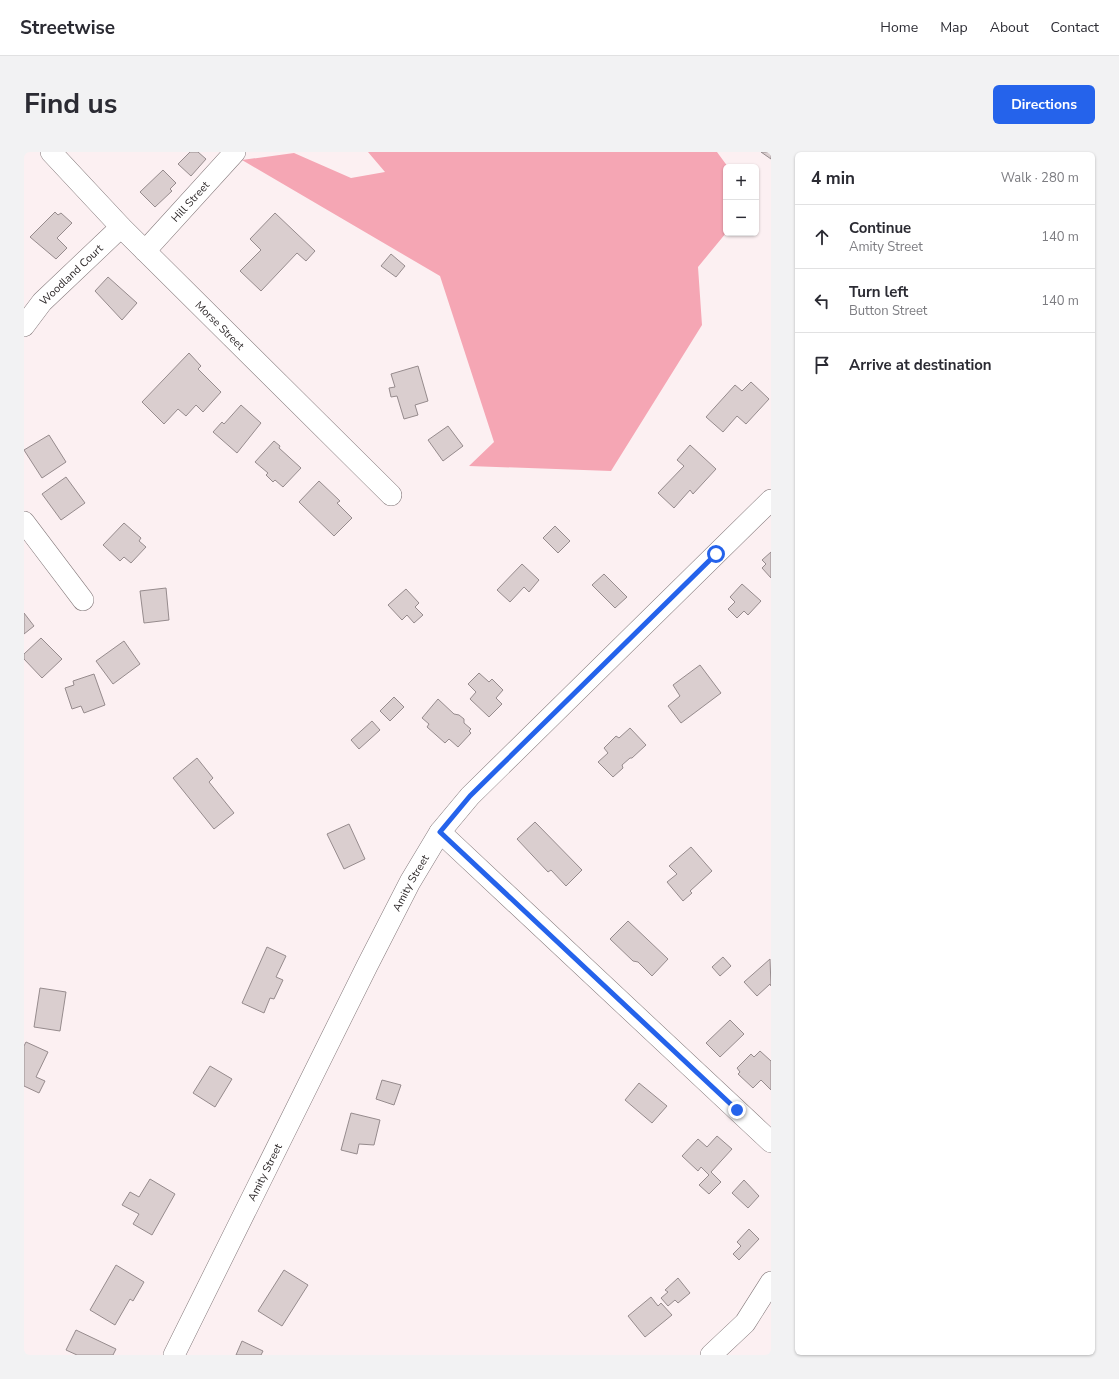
<!DOCTYPE html>
<html lang="en">
<head>
<meta charset="utf-8">
<style>
  body { margin:0; font-family:"Nunito Sans",sans-serif; background:#f2f2f3; color:#2b2b33 }
  .controls { position:absolute; right:12px; top:12px; display:grid; overflow:hidden; border-radius:6px; box-shadow:0 1px 3px #0004 }
  .controls button { width:36px; height:36px; display:grid; place-items:center; padding:0; border:0; border-bottom:1px solid #e1e1e2; background:#fff; color:#2b2b33; font:20px sans-serif }
  .stop { position:absolute; width:12px; height:12px; margin:-9px; border:3px solid #2563eb; border-radius:50%; background:#fff }
  .stop.end { background:#2563eb; border-color:#fff; box-shadow:0 1px 4px #0008 }
  .list { margin:0; padding:0; list-style:none }
  h2 { display:flex; justify-content:space-between; align-items:center; height:52px; margin:0; padding:0 16px; font-size:17px }
  h2 small { font-size:13px; font-weight:400; color:#7c7c81 }
  .list li { display:grid; grid-template-columns:26px 1fr auto; gap:12px; align-items:center; box-sizing:border-box; height:64px; padding:0 16px; border-top:1px solid #e1e1e2 }
  .list b { display:block; font-size:15px; white-space:nowrap }
  .list p { margin:0; font-size:13px; white-space:nowrap; color:#7c7c81 }
  .list em { font-size:13px; font-style:normal; color:#7c7c81 }
  .icon { flex:none; width:22px; height:22px; fill:none; stroke:currentColor; stroke-width:2; stroke-linecap:round; stroke-linejoin:round }
  .map { position:relative; flex:none; width:747px; height:1203px; overflow:hidden; border-radius:6px }
  header { display:flex; align-items:center; gap:24px; box-sizing:border-box; height:56px; padding:0 20px; background:#fff; border-bottom:1px solid #e1e1e2 }
  header strong { font-size:19px }
  nav { display:flex; gap:22px; margin-inline-start:auto; font-size:14px }
  .intro { display:flex; align-items:center; justify-content:space-between; box-sizing:border-box; height:96px; padding:0 24px }
  h1 { margin:0; font-size:28px }
  .button { padding:10px 18px; border-radius:6px; background:#2563eb; color:#fff; font-size:14px; font-weight:700 }
  main { display:flex; gap:24px; padding:0 24px }
  aside { flex:1; background:#fff; border-radius:6px; box-shadow:0 1px 3px #0004 }
  .map>svg:first-child { display:block }
  .green { fill:#f5a6b4 }
  .building { fill:#dacecf; stroke:#968b8d }
  .lines { fill:none; stroke-linecap:round; stroke-linejoin:round }
  .minor-casing { stroke:#83787a; stroke-width:22 }
  .minor { stroke:#fff; stroke-width:21 }
  .route { stroke:#2563eb; stroke-width:5 }
  .labels { text-anchor:middle; dominant-baseline:central; stroke-width:3; stroke-linejoin:round; paint-order:stroke }
  .street-label { font-size:11px; fill:#2e292a; stroke:#fff }
</style>
</head>
<body>
<header>
<strong>Streetwise</strong>
<nav><a>Home</a><a>Map</a><a>About</a><a>Contact</a></nav>
</header>
<div class="intro"><h1>Find us</h1><a class="button">Directions</a></div>
<main>
<div class="map">
<svg width="747" height="1203" viewBox="0 0 747 1203">
  <rect width="100%" height="100%" fill="#fcf0f2"/>
  <path class="green" d="M344 0H693L704 15H702V81L674 115 678 173 587 319 445 314 470 290 416 124 218 8 270 1 327 26 361 20Z"/>
  <g class="building">
    <path d="M166 0H174L182 7 167 24 154 12Z"/>
    <path d="M737 0H747V7Z"/>
    <path d="M139 18 152 31 146 37 148 39 131 55 116 40Z"/>
    <path d="M31 60 34 63 37 61 48 71 33 86 43 96 32 107 6 85Z"/>
    <path d="M251 61 291 99 282 109 273 101 237 139 216 119 237 98 226 87Z"/>
    <path d="M367 102 381 114 372 125 357 114Z"/>
    <path d="M84 125 113 151 98 168 71 139Z"/>
    <path d="M165 201 177 214 174 217 197 240 179 260 172 253 162 264 154 257 140 272 118 250Z"/>
    <path d="M394 214 404 249 391 253 394 263 380 267 373 244 367 245 365 236 371 235 367 222Z"/>
    <path d="M727 230 745 247 722 272 713 264 699 280 682 265 711 233 718 239Z"/>
    <path d="M217 253 237 271 213 301 189 280 198 270 200 272Z"/>
    <path d="M424 274 439 294 419 309 404 288Z"/>
    <path d="M25 283 42 310 18 326 0 298Z"/>
    <path d="M250 289 256 294 255 296 277 316 259 335 251 328 249 330 242 323 244 321 231 310Z"/>
    <path d="M666 293 692 317 669 342 666 338 650 356 634 341 660 314 653 308Z"/>
    <path d="M42 325 61 351 37 368 18 342Z"/>
    <path d="M295 329 316 349 313 351 328 366 310 384 275 350Z"/>
    <path d="M100 371 117 386 115 389 122 395 107 411 100 405 96 409 79 393Z"/>
    <path d="M531 374 546 389 534 401 519 386Z"/>
    <path d="M747 400V426L738 416 742 412 738 408Z"/>
    <path d="M498 412 515 428 505 440 500 435 486 450 473 438Z"/>
    <path d="M580 422 603 445 591 456 568 433Z"/>
    <path d="M718 432 737 449 724 463 720 459 713 466 704 457 711 450 706 445Z"/>
    <path d="M142 436 145 468 120 471 116 439Z"/>
    <path d="M382 437 395 451 391 455 399 463 390 471 383 463 378 468 364 453Z"/>
    <path d="M0 461 10 474 0 482Z"/>
    <path d="M17 486 38 507 18 526 0 507V502Z"/>
    <path d="M100 489 116 512 89 532 72 509Z"/>
    <path d="M676 513 697 541 657 571 644 554 656 544 649 533Z"/>
    <path d="M455 521 465 530 468 527 479 538 472 546 478 552 465 565 446 547 452 540 444 532Z"/>
    <path d="M70 522 81 553 60 561 57 554 48 557 41 536 50 533 49 529Z"/>
    <path d="M370 545 380 555 366 569 356 559Z"/>
    <path d="M414 547 430 562 435 563 440 567V571L447 577 445 579 447 581 434 595 425 587 421 591 403 575 405 572 398 566Z"/>
    <path d="M348 569 356 578 335 597 327 588Z"/>
    <path d="M606 576 622 593 608 606H606L598 613 599 616 589 625 574 610 584 601 580 596 592 584 595 586Z"/>
    <path d="M173 606 189 626 185 630 210 661 190 677 149 626Z"/>
    <path d="M511 670 558 718 542 734 527 718 524 720 493 687Z"/>
    <path d="M325 672 341 707 320 717 303 682Z"/>
    <path d="M667 695 688 719 666 739 668 741 659 749 643 730 653 722 645 714Z"/>
    <path d="M604 769 644 807 628 824 614 810 609 809 586 787Z"/>
    <path d="M243 795 262 804 252 825 259 828 250 847 246 846 240 861 218 851Z"/>
    <path d="M699 805 707 814 696 824 688 815Z"/>
    <path d="M746 807 747 834 746 832 733 844 720 830Z"/>
    <path d="M16 836 42 840 36 879 10 875Z"/>
    <path d="M706 868 720 882 696 905 682 891Z"/>
    <path d="M2 890 24 900 12 925 21 929 15 941 0 934V894Z"/>
    <path d="M736 899 747 909V938L737 928 729 936 714 922 716 920 713 916 727 902 730 905Z"/>
    <path d="M186 914 208 927 191 955 169 941Z"/>
    <path d="M358 928 377 933 370 953 352 947Z"/>
    <path d="M615 931 643 954 628 971 601 948Z"/>
    <path d="M327 961 356 968 350 993 335 992 333 1002 317 998Z"/>
    <path d="M693 984 708 997 687 1020 697 1030 685 1042 675 1033 685 1023 677 1015 674 1019 658 1004 674 987 683 995Z"/>
    <path d="M126 1027 151 1042 128 1083 109 1072 115 1062 98 1053 106 1040 115 1045Z"/>
    <path d="M720 1028 735 1044 724 1056 708 1041Z"/>
    <path d="M725 1077 735 1087 715 1108 709 1102 717 1094 713 1090Z"/>
    <path d="M92 1113 120 1130 109 1149 106 1147 91 1173 66 1158Z"/>
    <path d="M260 1118 284 1133 258 1174 234 1159Z"/>
    <path d="M654 1126 666 1141 654 1151 651 1148 644 1154 637 1146 644 1140 641 1138Z"/>
    <path d="M627 1145 634 1154 637 1151 648 1163 621 1185 604 1164Z"/>
    <path d="M52 1178 92 1197 89 1203H53L42 1198Z"/>
    <path d="M218 1189 239 1199 237 1203H212Z"/>
  </g>
  <g class="lines">
    <defs>
      <g id="minor">
        <path id="s1" d="M27 0 97 75 367 343"/>
        <path id="s2" d="M121 99 211 0"/>
        <path id="s3" d="M0 174 18 150 97 75"/>
        <path d="M0 370 59 448"/>
        <path d="M416 680 747 990"/>
        <path id="s4" d="M150 1203 343 814 386 730 416 680 446 644 747 348"/>
        <path d="M687 1203 721 1171 747 1130"/>
      </g>
    </defs>
    <use href="#minor" class="minor-casing"/>
    <use href="#minor" class="minor"/>
  </g>
  <g class="lines">
    <path class="route" d="M692 402 446 644 416 680 713 958"/>
  </g>
  <g class="labels">
    <g class="street-label">
      <text stroke="none"><textPath href="#s2" startOffset="67">Hill Street</textPath></text>
      <text stroke="none"><textPath href="#s3" startOffset="70">Woodland Court</textPath></text>
      <text stroke="none"><textPath href="#s1" startOffset="242">Morse Street</textPath></text>
      <text stroke="none"><textPath href="#s4" startOffset="528">Amity Street</textPath></text>
      <text stroke="none"><textPath href="#s4" startOffset="204">Amity Street</textPath></text>
    </g>
  </g>
</svg>
<div class="controls">
<button>+</button>
<button>−</button>
</div>
<div class="stop" style="left:692px;top:402px"></div>
<div class="stop end" style="left:713px;top:958px"></div>
</div>
<aside>
<h2>4 min<small>Walk · 280 m</small></h2>
<ul class="list">
<li><svg class="icon" aria-label="ahead" viewBox="0 0 24 24"><path d="M12 20V5M6 11l6-6 6 6"/></svg><div><b>Continue</b><p>Amity Street</p></div><em>140 m</em></li>
<li><svg class="icon" aria-label="left" viewBox="0 0 24 24"><path d="M17 20v-9H6M10 6l-5 5 5 5"/></svg><div><b>Turn left</b><p>Button Street</p></div><em>140 m</em></li>
<li><svg class="icon" aria-label="arrive" viewBox="0 0 24 24"><path d="M6 21V4h12l-3 4 3 4H6"/></svg><div><b>Arrive at destination</b></div></li>
</ul>
</aside>
</main>
</body>
</html>
